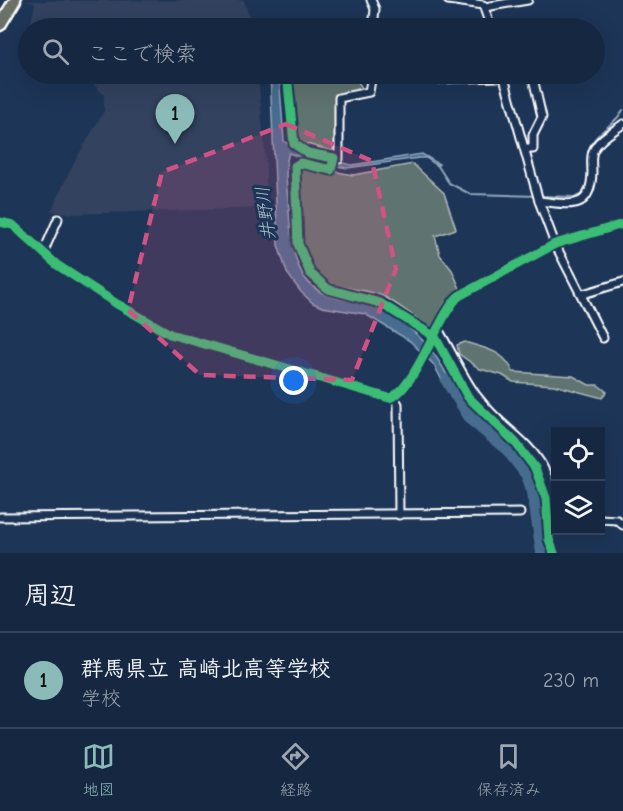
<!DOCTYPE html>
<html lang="ja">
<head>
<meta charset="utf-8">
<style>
  body { margin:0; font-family:"Comic Neue","Klee One",sans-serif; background:#23344c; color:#f1f3f6 }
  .controls { position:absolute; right:18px; bottom:18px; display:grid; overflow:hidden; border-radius:0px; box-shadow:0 6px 24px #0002 }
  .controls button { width:54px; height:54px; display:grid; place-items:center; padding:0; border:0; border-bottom:2px solid #35445a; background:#162841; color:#f1f3f6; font:30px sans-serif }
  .you { position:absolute; left:294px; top:381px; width:21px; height:21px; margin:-15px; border:4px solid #fff; border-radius:50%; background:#1a73e8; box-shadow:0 0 0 9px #1a73e833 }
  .badge { display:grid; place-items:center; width:39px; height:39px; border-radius:50%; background:#8bbbb9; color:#111; font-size:20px; font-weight:700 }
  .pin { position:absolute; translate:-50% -50px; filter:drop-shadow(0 2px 3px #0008) }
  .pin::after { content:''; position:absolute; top:32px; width:21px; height:18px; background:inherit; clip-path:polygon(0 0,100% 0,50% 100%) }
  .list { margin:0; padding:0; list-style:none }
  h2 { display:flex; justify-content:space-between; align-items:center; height:78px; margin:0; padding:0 24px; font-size:26px }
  h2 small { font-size:20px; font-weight:400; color:#9ea6b1 }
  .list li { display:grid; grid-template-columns:39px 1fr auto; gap:18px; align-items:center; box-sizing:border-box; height:96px; padding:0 24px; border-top:2px solid #35445a }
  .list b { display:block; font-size:22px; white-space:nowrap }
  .list p { margin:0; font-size:20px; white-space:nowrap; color:#9ea6b1 }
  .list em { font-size:20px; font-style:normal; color:#9ea6b1 }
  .icon { flex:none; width:33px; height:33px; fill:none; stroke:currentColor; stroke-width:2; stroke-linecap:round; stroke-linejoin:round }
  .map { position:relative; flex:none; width:623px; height:553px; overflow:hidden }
  .search { position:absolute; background:#162841; box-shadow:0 6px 24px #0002; left:18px; right:18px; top:18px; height:66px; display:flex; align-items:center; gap:15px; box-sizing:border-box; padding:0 21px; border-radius:33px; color:#9ea6b1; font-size:22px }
  .sheet { height:174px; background:#162841 }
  nav { display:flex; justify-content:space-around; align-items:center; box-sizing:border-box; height:84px; border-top:2px solid #35445a; background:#162841; font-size:16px; color:#9ea6b1 }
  nav a { display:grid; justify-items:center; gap:3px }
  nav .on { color:#8bbbb9 }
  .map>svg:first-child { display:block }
  .built { fill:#32425e }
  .green { fill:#5e736f; stroke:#aeb9b7; stroke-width:1.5 }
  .water { fill:#476c8f; stroke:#91a7bc; stroke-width:1.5 }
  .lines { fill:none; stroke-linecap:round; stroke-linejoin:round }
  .stream { stroke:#91a7bc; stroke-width:2 }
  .river { stroke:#476c8f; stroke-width:14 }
  .street-casing { stroke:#fff; stroke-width:11 }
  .primary-casing { stroke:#fff; stroke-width:15 }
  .street { stroke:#1d3557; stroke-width:7 }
  .primary { stroke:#6a7166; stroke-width:10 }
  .cycleway-casing { stroke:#1d3557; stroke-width:13 }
  .cycleway { stroke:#3abd76; stroke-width:9 }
  .marked { fill:#d15284; fill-opacity:0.2; stroke:#d15284; stroke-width:4.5; stroke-dasharray:12 8; stroke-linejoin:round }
  .labels { text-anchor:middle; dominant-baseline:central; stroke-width:6; stroke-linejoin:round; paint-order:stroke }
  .water-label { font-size:18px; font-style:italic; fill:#b5c4d2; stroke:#1d3557 }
</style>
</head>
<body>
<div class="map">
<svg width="623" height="553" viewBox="0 0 623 553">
  <rect width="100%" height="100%" fill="#1d3557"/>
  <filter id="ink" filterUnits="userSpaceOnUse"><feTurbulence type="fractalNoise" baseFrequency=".0167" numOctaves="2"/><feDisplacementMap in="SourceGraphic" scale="12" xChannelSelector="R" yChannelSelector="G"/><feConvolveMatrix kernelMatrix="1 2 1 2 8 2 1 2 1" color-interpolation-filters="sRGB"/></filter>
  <g filter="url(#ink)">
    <g class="built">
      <path d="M244 0 253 28H55L31 23 35 3 23 1Z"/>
      <path d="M84 74H258L266 163V208L71 214 51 211 73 164 104 111V95Z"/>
    </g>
    <g class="green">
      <path d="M293 74H353L364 91 335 95V145L332 151 303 143 297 139Z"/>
      <path d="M413 164 444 193 456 229 435 236 440 255 452 270 461 291 445 303 431 329C416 318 400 306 385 297 368 288 345 291 327 282 297 267 296 193 301 165L353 175Z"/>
      <path d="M465 342C485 349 504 350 513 372L573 376 589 385H598L607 392 602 398 554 385 513 382 502 375 480 369 459 354 457 345Z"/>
    </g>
    <path class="water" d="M270 74H279L284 141 305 155 352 165 422 154 439 164 436 165 426 158H419L347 168 307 160 289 153C283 168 288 195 289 212 292 243 293 284 330 296 346 301 363 302 379 309 420 329 439 355 457 395L451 398 434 365 410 341 365 314 322 307 313 303 301 292 287 273 278 245Z"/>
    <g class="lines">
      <path class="stream" d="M436 163 449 183 470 194 576 197C595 191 584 165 589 150 594 132 615 126 623 110"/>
      <path class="river" d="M448 381 472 419 508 449 528 475 534 492 543 553"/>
      <defs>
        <g id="street">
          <path d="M371 0 375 9 373 28"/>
          <path d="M448 0 483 5 491 28"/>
          <path d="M485 7 528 0"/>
          <path d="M503 74 539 201 555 244 603 338"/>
          <path d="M438 79 499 77 517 74"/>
          <path d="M526 149H533V135L542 117 532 74"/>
          <path d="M339 159V98L369 92 372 74"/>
          <path d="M539 201C570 204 591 212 592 172 592 164 590 156 594 149 600 138 614 131 623 124"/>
          <path d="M0 222 13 225 57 265 117 304 170 334 389 398C414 393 439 313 459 296L555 244 623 224"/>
          <path d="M43 253 58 219"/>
          <path d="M583 294 623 282"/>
          <path d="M439 331C452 352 462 376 476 395 514 445 549 442 556 516"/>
          <path d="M394 397 398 404 399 515"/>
          <path d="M0 517 520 513"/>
          <path d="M600 519 617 520 623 525"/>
        </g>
        <path id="primary" d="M0 25 15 0"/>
      </defs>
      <use href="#street" class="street-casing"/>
      <use href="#primary" class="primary-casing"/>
      <use href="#street" class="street"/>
      <use href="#primary" class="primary"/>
      <defs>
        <g id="cycleway">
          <path d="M287 74 294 144 308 153 334 158 331 170 300 163 295 166 298 244 310 273 328 289 380 303 435 337 468 397 515 442 535 468 546 498 549 539 554 553"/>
          <path d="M0 222 13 225 57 265 117 304 170 334 389 398C414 393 439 313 459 296L555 244 623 224"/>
        </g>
      </defs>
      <use href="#cycleway" class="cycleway-casing"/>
      <use href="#cycleway" class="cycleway"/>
    </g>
  </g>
  <path class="marked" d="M286 124 372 161 396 269 352 380 200 375 128 310 162 172Z"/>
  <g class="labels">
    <g class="water-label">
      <text transform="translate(266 213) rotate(-97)">井野川</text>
    </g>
  </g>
</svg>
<div class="controls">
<button><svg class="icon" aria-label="locate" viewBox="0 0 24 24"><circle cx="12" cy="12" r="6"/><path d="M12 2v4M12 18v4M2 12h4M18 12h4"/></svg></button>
<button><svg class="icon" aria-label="layers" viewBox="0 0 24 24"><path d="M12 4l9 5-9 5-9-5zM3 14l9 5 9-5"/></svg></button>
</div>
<div class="you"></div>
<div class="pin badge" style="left:175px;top:144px">1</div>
<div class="search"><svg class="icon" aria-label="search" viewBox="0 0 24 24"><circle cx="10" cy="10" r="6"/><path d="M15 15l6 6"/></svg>ここで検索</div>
</div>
<section class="sheet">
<h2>周辺<small></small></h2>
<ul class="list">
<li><span class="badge">1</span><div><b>群馬県立 高崎北高等学校</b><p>学校</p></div><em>230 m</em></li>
</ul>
</section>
<nav>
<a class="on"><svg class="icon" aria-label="map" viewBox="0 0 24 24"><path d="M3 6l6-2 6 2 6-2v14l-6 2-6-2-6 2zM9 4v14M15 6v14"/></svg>地図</a>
<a><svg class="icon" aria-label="directions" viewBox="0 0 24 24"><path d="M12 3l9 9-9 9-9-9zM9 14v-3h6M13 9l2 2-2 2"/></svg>経路</a>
<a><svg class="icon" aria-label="saved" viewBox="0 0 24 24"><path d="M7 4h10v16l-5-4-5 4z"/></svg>保存済み</a>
</nav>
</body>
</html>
